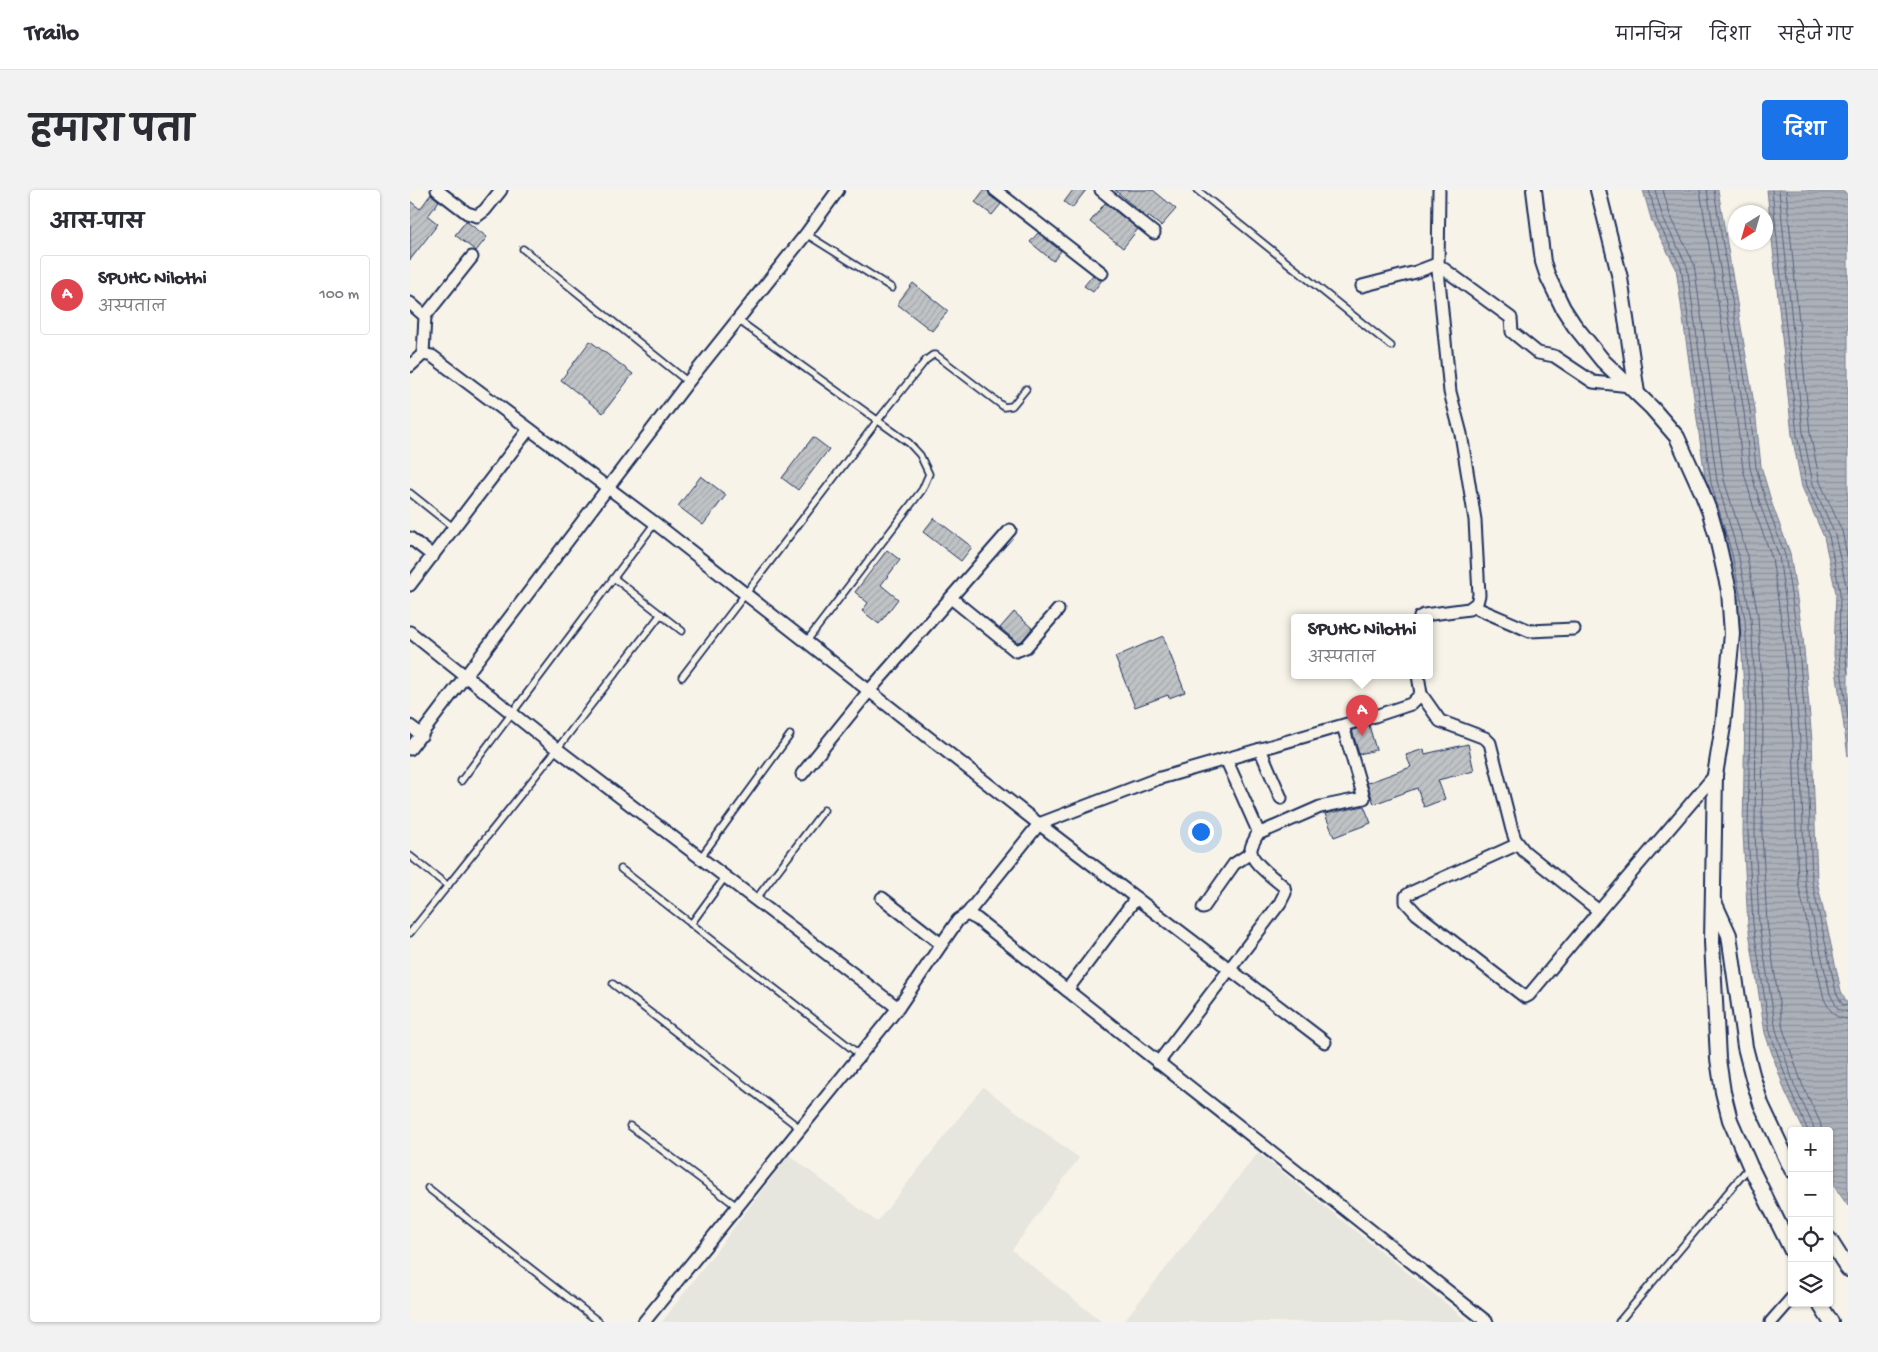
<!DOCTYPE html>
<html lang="hi">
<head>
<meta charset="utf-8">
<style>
  body { margin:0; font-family:"Gochi Hand","Playpen Sans Deva",sans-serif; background:#f2f2f3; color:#2b2b33 }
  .controls { position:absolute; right:15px; bottom:15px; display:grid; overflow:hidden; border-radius:5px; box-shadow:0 1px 4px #0004 }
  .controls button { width:45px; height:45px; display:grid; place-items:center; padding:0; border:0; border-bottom:1px solid #e1e1e2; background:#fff; color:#2b2b33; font:25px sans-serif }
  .compass { position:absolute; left:1318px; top:15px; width:45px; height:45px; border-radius:50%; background:#fff; box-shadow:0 1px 4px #0004; rotate:217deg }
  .you { position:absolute; left:790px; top:641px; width:18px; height:18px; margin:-12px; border:4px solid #fff; border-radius:50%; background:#1a73e8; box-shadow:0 0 0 8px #1a73e833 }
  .badge { display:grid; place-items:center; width:32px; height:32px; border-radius:50%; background:#1a73e8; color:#fff; font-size:16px; font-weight:700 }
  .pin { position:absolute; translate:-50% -41px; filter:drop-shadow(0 1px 2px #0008) }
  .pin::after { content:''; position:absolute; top:26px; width:18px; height:15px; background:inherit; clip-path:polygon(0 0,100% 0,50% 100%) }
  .popup { position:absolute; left:881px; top:424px; width:142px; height:65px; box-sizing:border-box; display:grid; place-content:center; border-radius:5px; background:#fff; filter:drop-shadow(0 1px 4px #0005); font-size:16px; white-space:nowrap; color:#7c7c81 }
  .popup b { font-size:19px; color:#2b2b33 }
  .popup::after { content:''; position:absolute; left:50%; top:100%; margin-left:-10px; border:10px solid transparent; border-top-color:#fff }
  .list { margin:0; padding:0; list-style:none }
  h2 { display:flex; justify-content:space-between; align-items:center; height:65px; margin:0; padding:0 20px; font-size:21px }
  h2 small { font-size:16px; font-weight:400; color:#7c7c81 }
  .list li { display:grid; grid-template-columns:32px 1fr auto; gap:15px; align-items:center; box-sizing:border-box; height:80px; margin:0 10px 10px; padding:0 10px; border:1px solid #e1e1e2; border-radius:5px }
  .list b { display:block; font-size:19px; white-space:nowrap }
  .list p { margin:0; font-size:16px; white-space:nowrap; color:#7c7c81 }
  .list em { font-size:16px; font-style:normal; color:#7c7c81 }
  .icon { flex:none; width:28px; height:28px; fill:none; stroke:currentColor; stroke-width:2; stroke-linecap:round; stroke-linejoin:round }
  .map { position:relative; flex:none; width:1438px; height:1132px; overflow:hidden; border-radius:5px }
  header { display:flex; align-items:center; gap:30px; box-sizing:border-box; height:70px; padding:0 25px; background:#fff; border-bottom:1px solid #e1e1e2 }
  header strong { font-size:24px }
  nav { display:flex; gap:28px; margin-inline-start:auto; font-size:18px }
  .intro { display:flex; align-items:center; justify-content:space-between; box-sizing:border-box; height:120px; padding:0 30px }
  h1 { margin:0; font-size:35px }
  .button { padding:12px 22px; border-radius:5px; background:#1a73e8; color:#fff; font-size:18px; font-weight:700 }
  main { display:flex; gap:30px; padding:0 30px }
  aside { flex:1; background:#fff; border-radius:5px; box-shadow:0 1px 4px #0004 }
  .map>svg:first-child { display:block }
  .built { fill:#e6e5de }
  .water { fill:url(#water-rules); stroke:#727c95 }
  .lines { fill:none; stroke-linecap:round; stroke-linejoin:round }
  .shore { stroke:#556382; stroke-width:1 }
  .building { fill:url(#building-hatch); stroke:#1b2f5e }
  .service-casing { stroke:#1b2f5e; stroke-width:9 }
  .minor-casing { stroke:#1b2f5e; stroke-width:15 }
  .tertiary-casing { stroke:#1b2f5e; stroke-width:18 }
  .service { stroke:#f7f3e8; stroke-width:5.5 }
  .minor { stroke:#f7f3e8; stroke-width:11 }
  .tertiary { stroke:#f7f3e8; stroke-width:14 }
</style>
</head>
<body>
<header>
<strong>Trailo</strong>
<nav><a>मानचित्र</a><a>दिशा</a><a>सहेजे गए</a></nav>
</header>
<div class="intro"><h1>हमारा पता</h1><a class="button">दिशा</a></div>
<main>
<aside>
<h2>आस-पास<small></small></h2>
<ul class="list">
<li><span class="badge" style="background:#e0444e">A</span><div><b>SPUHC Nilothi</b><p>अस्पताल</p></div><em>100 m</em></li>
</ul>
</aside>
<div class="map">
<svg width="1438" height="1132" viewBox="0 0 1438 1132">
  <defs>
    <pattern id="water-rules" width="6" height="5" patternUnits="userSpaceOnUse" patternTransform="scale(1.25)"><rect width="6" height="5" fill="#acb0b9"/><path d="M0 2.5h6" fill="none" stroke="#8b909a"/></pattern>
    <pattern id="building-hatch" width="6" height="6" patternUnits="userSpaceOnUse" patternTransform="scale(1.25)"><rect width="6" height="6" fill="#c0c3c5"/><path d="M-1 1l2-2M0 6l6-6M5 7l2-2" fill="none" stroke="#a4a8ac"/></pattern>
  </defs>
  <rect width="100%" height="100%" fill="#f7f3e8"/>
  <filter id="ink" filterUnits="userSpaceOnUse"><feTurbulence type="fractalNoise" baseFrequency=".02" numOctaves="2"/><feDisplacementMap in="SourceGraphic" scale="10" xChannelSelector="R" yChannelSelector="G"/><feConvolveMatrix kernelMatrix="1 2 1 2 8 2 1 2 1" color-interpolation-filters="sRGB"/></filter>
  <g filter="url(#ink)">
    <g class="built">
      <path d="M573 897 669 968 602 1060 692 1132H252L379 965 467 1032Z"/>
      <path d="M848 963 1059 1132H713Z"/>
    </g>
    <g class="water">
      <path d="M1233 0H1308L1345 220 1351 276 1362 314 1380 363 1393 448 1402 551 1407 691 1431 801 1438 815V1016L1419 989V941H1394L1375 901 1355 843 1338 735 1333 643 1335 518 1330 430 1317 365 1296 294 1266 78 1242 32Z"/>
      <path d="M1357 0H1438V566L1424 465 1426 403 1414 347 1392 297 1382 245Z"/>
    </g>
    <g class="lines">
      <g class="shore">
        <path d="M1239 0 1247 30 1271 77 1301 293 1322 364 1335 429 1340 518 1338 643 1343 734 1360 842 1380 899 1398 941"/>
        <path d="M1245 0 1253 28 1277 76 1307 291 1328 363 1341 428 1346 518 1345 643 1349 734 1366 840 1385 897 1403 935 1404 941"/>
        <path d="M1253 0 1260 25 1284 74 1314 290 1336 361 1348 426 1353 517 1352 643 1357 733 1373 839 1392 894 1410 932 1412 941"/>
        <path d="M1290 0 1326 223 1333 279 1344 319 1362 368 1374 451 1383 552 1388 693 1414 809C1420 820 1424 829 1438 829"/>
        <path d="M1297 0 1334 222 1340 278 1351 317 1369 366 1381 450 1390 551 1395 692 1420 804 1428 819 1438 822"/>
        <path d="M1304 0 1340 221 1346 277 1357 315 1375 365 1388 449 1397 551 1402 692 1426 802 1432 814 1438 816"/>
        <path d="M1362 0 1387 245 1397 296 1419 346 1430 402 1429 465 1438 529"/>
        <path d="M1369 0 1393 243 1403 294 1425 345 1437 400 1435 464 1438 483"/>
        <path d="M1376 0 1400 243 1410 292 1432 341 1438 370"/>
      </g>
    </g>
    <g class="building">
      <path d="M574 0H578L580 6 591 14 582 25 565 12Z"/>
      <path d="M663 0H676L662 18 654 12Z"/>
      <path d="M705 0H743L766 19 751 36 738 26 737 28Z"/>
      <path d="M21 4 29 11 18 26 28 34 0 70V11L10 19Z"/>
      <path d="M695 13 728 39 713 58 680 32Z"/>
      <path d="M56 31 77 47 66 61 45 45Z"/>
      <path d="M628 43 651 61 643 71 620 52Z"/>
      <path d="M683 85 692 90 683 102 674 96Z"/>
      <path d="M503 93 538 121 522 141 487 114Z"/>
      <path d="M180 151 223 184 193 223 151 190Z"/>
      <path d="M403 247 419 259 388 300 372 288Z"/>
      <path d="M291 286 316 305 293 335 268 316Z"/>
      <path d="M524 328 562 357 551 371 513 342Z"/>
      <path d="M477 360 490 370 471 395 488 409 469 434 452 421 458 413 445 402Z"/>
      <path d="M604 422 622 438 612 451 607 452 590 438Z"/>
      <path d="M753 446 775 502 759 508 758 505 725 517 705 467Z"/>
      <path d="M959 535 966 560 949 564 942 540Z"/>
      <path d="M1058 554 1064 581 1028 590 1035 609 1014 617 1007 598 964 614 957 593 1001 577 996 565 1014 559 1015 564Z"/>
      <path d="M954 616 961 633 924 647 915 624Z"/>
    </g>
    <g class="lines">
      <defs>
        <g id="service">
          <path d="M787 0 981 156"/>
          <path d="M396 44 482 98"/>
          <path d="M113 59 278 192"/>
          <path d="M328 130 499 253 510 265 519 284 512 300 396 452"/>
          <path d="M0 303 44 338"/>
          <path d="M204 388 272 441"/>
          <path d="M272 487 468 230 516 170 523 165H526L594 217 602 216 616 199"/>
          <path d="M51 591 245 333"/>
          <path d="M0 666 38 696"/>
          <path d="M291 667 380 545"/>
          <path d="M211 679 450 865"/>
          <path d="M346 709 414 620"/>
          <path d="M281 734 316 686"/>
          <path d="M0 743 147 559 251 424"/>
          <path d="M203 794 391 939"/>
          <path d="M220 936 328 1017"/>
          <path d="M18 998 189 1132"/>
          <path d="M1209 1132 1340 976"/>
        </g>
        <g id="minor">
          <path d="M27 0 57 23 67 26 75 20 91 0"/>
          <path d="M585 0 692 83"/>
          <path d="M691 0 744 43"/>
          <path d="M952 96 1006 82 1027 74 1101 128 1102 142 1128 163 1144 166 1183 192 1220 196"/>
          <path d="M0 113 15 126 13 164"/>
          <path d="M15 126 62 67"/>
          <path d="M0 176 13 164 22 166 245 333 629 634 915 852"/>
          <path d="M0 348 23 366"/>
          <path d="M0 395 119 239"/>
          <path d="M541 408 606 461 616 457 648 420"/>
          <path d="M1064 417 1120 441 1164 439"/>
          <path d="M1010 427 1014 425 1059 419 1067 413 1069 405 1065 330 1051 244 1040 202 1028 80 1029 0"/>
          <path d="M0 442 147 559 488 818"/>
          <path d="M1011 504 1030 531 1075 548 1080 553 1102 640 1105 649 1114 661 1189 721 1305 585"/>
          <path d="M0 536 12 545"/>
          <path d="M0 559 278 192 396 44 428 0"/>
          <path d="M850 559 871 608"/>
          <path d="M392 584 459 501 600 340"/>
          <path d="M848 644 910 617 954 608 933 536"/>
          <path d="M1108 654 1000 703 996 706V712L1007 724 1115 807 1119 805 1189 721"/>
          <path d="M472 708 531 754"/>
          <path d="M793 718 824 674 841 663"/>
          <path d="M557 724 629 634 747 589 965 526 1001 514 1011 504 1008 485"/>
          <path d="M657 800 726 708"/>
          <path d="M748 873 870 713 875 703 874 697C866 689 839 672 841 659 842 652 847 648 848 641L816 569"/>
          <path d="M234 1132 488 818 548 730 557 724 567 729 1077 1132"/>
          <path d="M1361 1132 1382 1108"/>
        </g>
        <g id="tertiary">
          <path d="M1124 0 1133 72 1138 87 1153 118 1164 135 1193 171 1242 218 1267 247 1291 300 1300 323 1306 344 1319 401 1322 444 1313 536 1305 585 1302 752 1308 869 1313 902 1320 930 1340 976 1382 1061"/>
          <path d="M1188 0 1210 88 1227 203"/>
          <path d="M1304 712 1319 745 1335 857 1343 888 1351 914 1382 980"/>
          <path d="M1419 1049 1438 1079"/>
          <path d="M1409 1113 1421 1132"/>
        </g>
      </defs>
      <use href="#service" class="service-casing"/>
      <use href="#minor" class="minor-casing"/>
      <use href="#tertiary" class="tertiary-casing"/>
      <use href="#service" class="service"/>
      <use href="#minor" class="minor"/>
      <use href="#tertiary" class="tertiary"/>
    </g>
  </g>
</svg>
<div class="controls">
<button>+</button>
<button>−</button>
<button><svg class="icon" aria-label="locate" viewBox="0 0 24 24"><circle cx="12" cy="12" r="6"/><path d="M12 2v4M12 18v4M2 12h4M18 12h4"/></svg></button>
<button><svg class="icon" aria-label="layers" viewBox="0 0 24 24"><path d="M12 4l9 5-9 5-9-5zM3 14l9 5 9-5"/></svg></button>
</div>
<svg class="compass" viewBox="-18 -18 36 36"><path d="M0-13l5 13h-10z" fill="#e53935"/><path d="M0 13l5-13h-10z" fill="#7c7c81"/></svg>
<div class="you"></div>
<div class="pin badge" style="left:952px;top:546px;background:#e0444e">A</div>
<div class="popup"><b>SPUHC Nilothi</b>अस्पताल</div>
</div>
</main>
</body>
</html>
